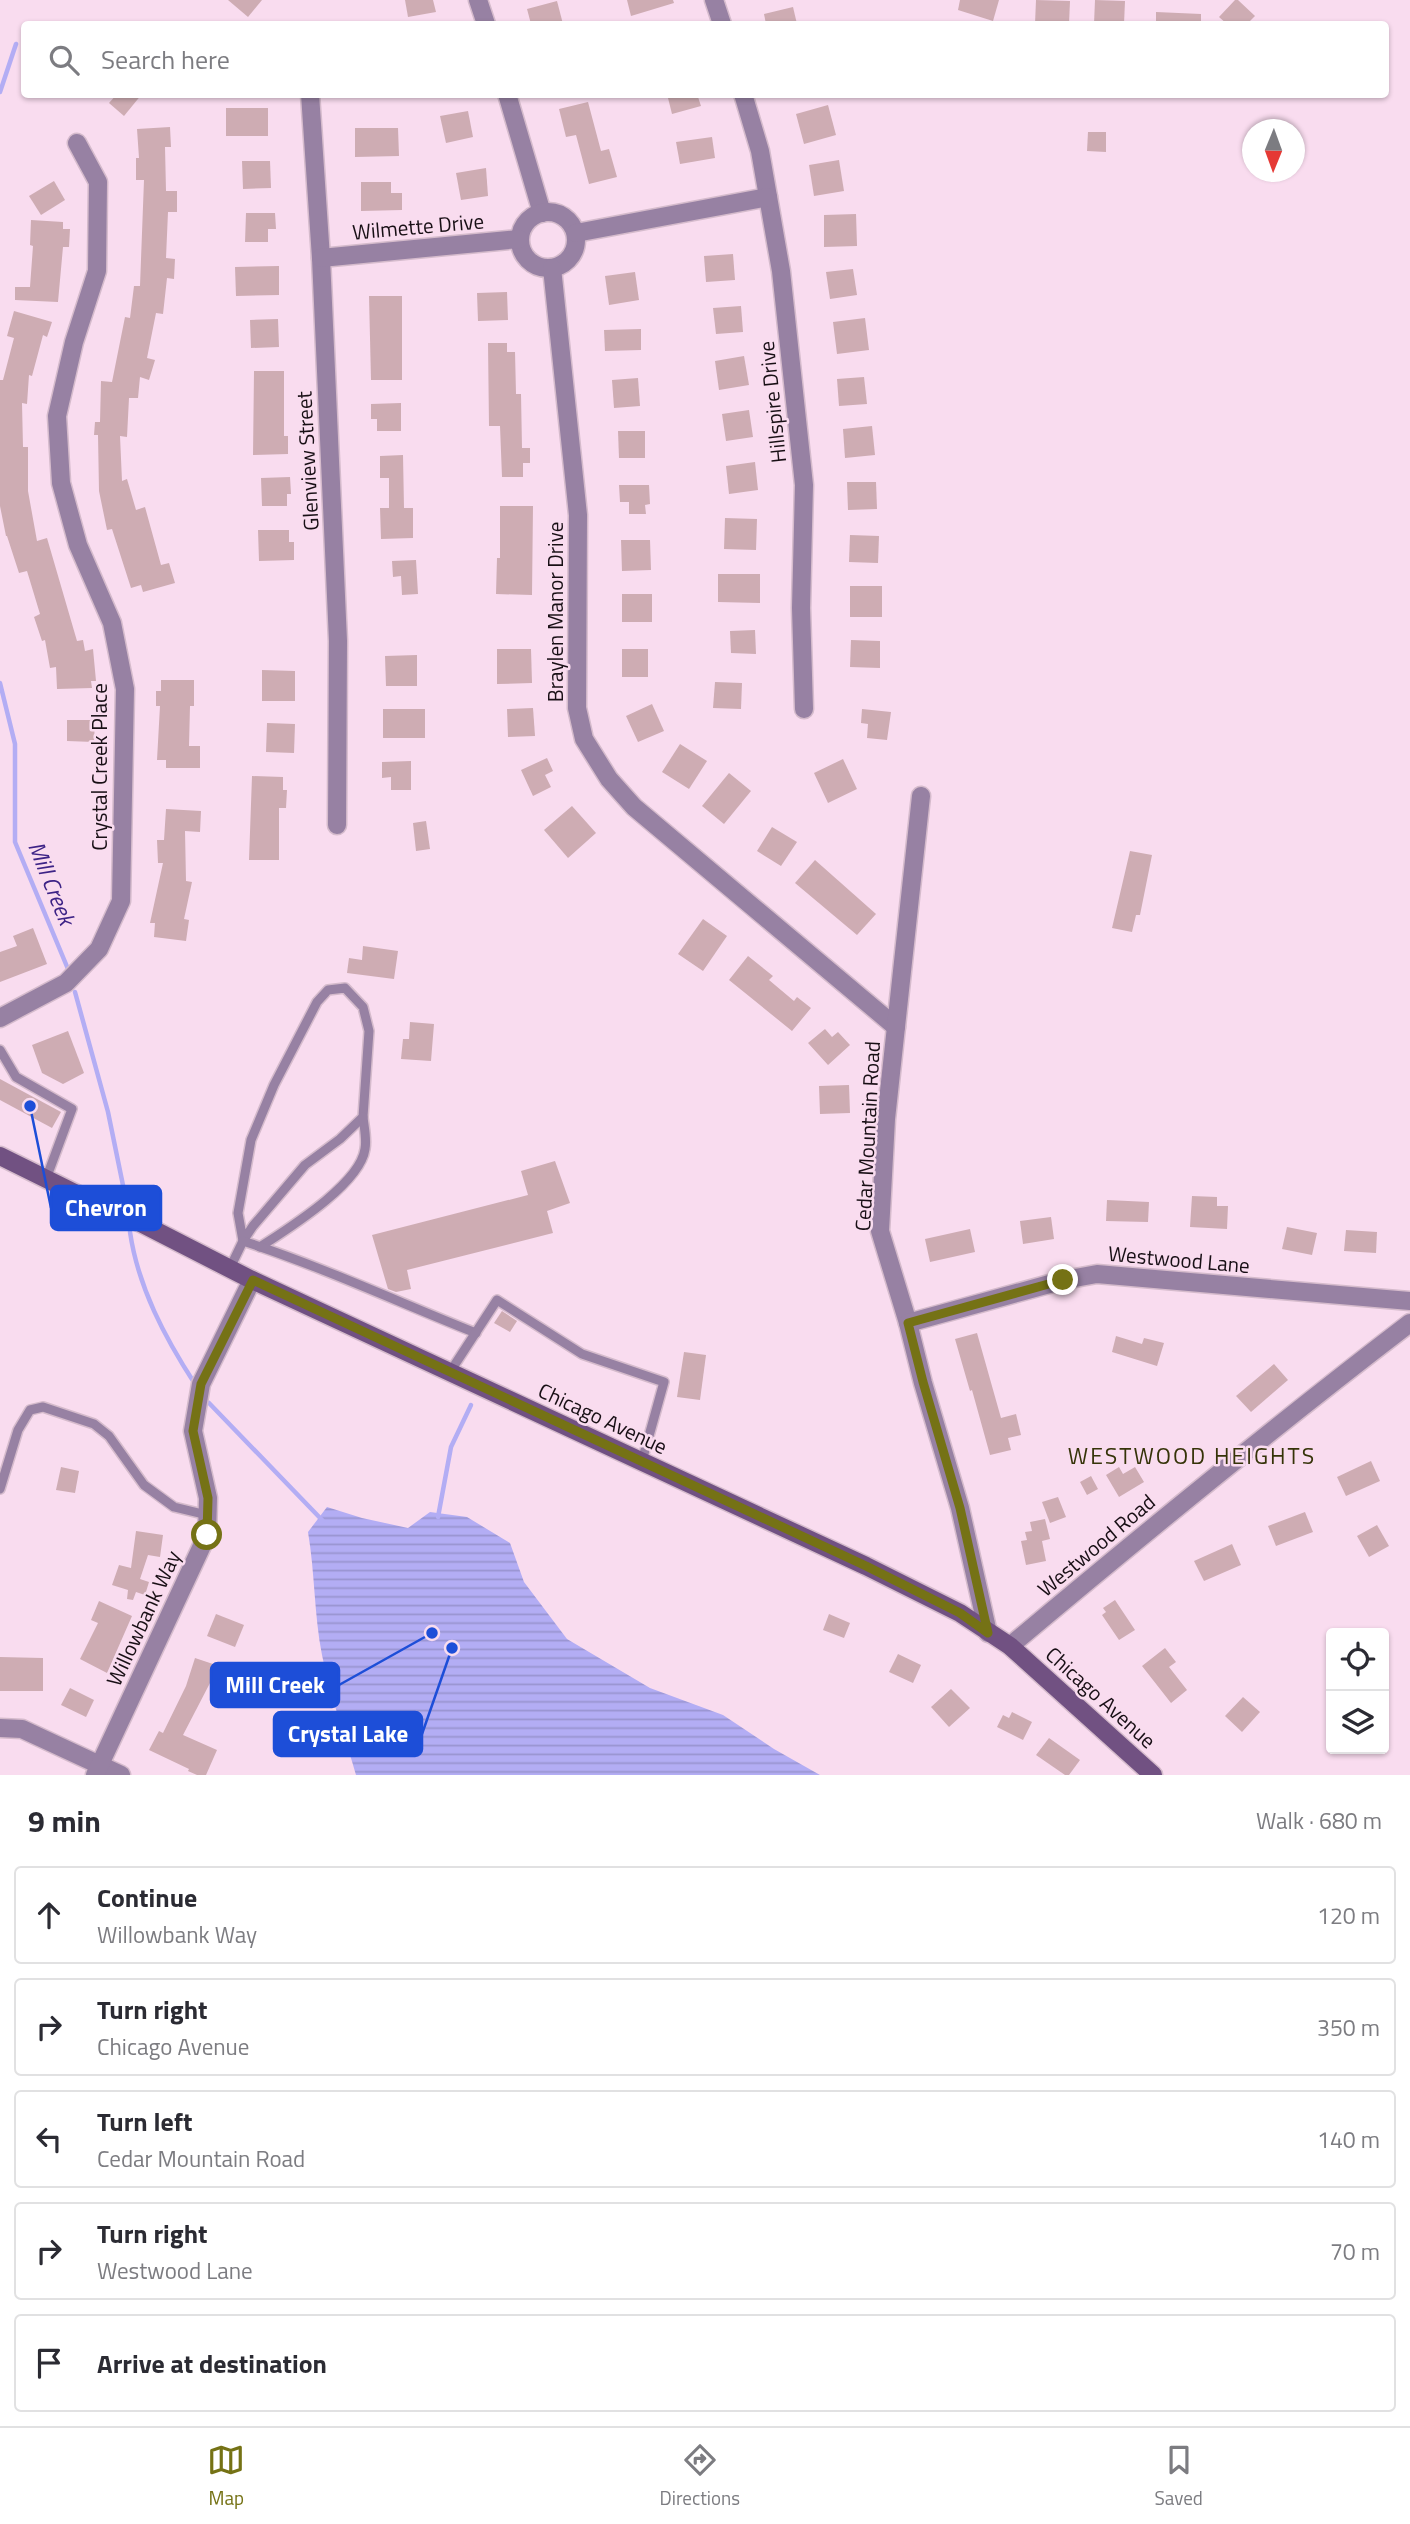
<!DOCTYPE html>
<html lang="en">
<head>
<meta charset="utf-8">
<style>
  body { margin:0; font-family:"Titillium Web",sans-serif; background:#f7f7f7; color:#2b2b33 }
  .controls { position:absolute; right:21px; bottom:21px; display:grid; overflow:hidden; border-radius:7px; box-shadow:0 2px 5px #0004 }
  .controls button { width:63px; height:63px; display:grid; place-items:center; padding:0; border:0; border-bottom:2px solid #e1e1e2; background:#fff; color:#2b2b33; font:35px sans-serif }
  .compass { position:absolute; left:1242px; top:119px; width:63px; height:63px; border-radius:50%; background:#fff; box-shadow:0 2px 5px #0004; rotate:181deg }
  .stop { position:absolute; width:21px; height:21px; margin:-16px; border:5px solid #757215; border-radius:50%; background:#fff }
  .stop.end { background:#757215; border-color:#fff; box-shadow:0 2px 7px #0008 }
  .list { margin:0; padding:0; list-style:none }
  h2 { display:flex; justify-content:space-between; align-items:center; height:91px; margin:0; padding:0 28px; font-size:30px }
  h2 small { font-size:23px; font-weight:400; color:#7c7c81 }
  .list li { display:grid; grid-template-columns:46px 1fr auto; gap:21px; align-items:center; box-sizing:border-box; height:98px; margin:0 14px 14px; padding:0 14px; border:2px solid #e1e1e2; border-radius:7px }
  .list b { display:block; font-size:26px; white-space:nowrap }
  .list p { margin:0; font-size:23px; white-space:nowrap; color:#7c7c81 }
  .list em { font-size:23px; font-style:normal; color:#7c7c81 }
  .icon { flex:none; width:38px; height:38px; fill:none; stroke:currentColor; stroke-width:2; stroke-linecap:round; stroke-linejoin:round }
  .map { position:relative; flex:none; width:1410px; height:1775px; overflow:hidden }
  .search { position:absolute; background:#fff; box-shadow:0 2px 5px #0004; left:21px; right:21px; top:21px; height:77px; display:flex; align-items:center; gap:18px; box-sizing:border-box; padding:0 24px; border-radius:7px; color:#7c7c81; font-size:26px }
  .sheet { height:651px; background:#fff }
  nav { display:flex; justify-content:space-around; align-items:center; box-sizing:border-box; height:98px; border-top:2px solid #e1e1e2; background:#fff; font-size:19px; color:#7c7c81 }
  nav a { display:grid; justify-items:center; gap:4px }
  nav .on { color:#757215 }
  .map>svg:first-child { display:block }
  .water { fill:url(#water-rules) }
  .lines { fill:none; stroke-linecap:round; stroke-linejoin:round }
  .stream { stroke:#b3adf4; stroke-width:4.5 }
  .building { fill:#ceacb3 }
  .lane-casing { stroke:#d5bbcc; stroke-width:12 }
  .street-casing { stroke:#d5bbcc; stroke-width:21 }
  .secondary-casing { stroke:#d5bbcc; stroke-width:21 }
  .lane { stroke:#9781a3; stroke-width:9 }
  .street { stroke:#9781a3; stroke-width:18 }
  .secondary { stroke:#715182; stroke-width:18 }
  .route { stroke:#757215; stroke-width:9 }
  .labels { text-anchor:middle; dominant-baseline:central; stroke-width:5; stroke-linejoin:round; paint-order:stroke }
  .street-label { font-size:21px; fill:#180f15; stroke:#f9dcef }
  .water-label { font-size:23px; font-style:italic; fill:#3d2386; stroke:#f9dcef }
  .neighbourhood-label { font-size:23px; letter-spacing:2px; fill:#353308; stroke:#f9dcef }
  .leader { fill:none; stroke:#1d4ed8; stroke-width:2.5 }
  .callout-dot { fill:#1d4ed8; stroke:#f9dcef; stroke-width:2.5 }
  .callout { fill:#1d4ed8; stroke:#1d4ed8; stroke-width:2.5 }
  .callout-label { font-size:23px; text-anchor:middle; font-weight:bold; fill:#fff }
</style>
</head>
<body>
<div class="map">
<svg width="1410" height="1775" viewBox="0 0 1410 1775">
  <defs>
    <pattern id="water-rules" width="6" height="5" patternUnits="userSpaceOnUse" patternTransform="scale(1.75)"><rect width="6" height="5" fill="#b3adf4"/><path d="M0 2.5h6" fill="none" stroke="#9994d0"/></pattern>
  </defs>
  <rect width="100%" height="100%" fill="#f9dcef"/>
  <path class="water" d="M327 1507 362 1518 408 1528 430 1512 467 1517 510 1543 524 1582 567 1639 650 1688 723 1715 774 1749 820 1775H356C345 1736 330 1695 322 1655 314 1614 315 1573 308 1532Z"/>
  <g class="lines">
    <g class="stream">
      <path d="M0 92 16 44"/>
      <path d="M0 683 15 744V842L68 969"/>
      <path d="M75 992 108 1112 126 1200"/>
      <path d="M130 1232C138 1287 165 1338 195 1384"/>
      <path d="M209 1403 323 1521"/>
      <path d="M438 1517 451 1447 471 1405"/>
    </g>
  </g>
  <g class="building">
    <path d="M228 0H262L248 17Z"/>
    <path d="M405 0H433L436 12 408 17Z"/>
    <path d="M627 0H673L674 3 631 16Z"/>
    <path d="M960 0H999L993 21 958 10Z"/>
    <path d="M1036 0 1070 1 1069 24H1035Z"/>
    <path d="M1095 0 1125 1 1124 24H1094Z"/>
    <path d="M1235 0H1238L1255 16 1247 24H1227L1219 17Z"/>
    <path d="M557 1 563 24H531L527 9Z"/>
    <path d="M793 7 797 24H766L764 14Z"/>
    <path d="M1156 12 1201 14V24H1156Z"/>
    <path d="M117 94H142L124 116 109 103Z"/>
    <path d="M667 94H697L701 106 672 114Z"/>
    <path d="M588 102 601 151 609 149 617 177 589 184 576 135 566 137 559 109Z"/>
    <path d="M828 105 836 135 804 144 796 114Z"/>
    <rect x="226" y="108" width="42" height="28"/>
    <path d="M468 111 473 137 446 143 440 116Z"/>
    <path d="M170 127 171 147H165L166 191H177V212H168L166 258 175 259 174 279 167 278 163 314 156 313 147 358 155 360 149 380 140 377 138 398H129L127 437 120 436 122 481 127 479 136 510 145 507 161 565 169 563 175 583 143 592 141 585 131 588 112 529 107 530 99 491 98 435H94L95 422H100L101 381 112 382 125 317 130 318 134 286H140L144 180H136V158H139L137 129Z"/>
    <path d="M355 128H398L399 156 355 157Z"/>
    <path d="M1088 132H1106V152L1087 151Z"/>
    <path d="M712 137 715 158 680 164 676 142Z"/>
    <path d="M839 160 844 191 814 196 809 165Z"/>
    <path d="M242 161H270L271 188 243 189Z"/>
    <path d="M486 168 488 196 461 200 456 173Z"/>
    <path d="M54 181 65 200 41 215 29 196Z"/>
    <path d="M361 182H391V193H402V210L361 211Z"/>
    <path d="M246 213H275L276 229H268V242H245Z"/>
    <path d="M856 214 857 246 824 247V215Z"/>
    <path d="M31 220 63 222V229H70L69 247H63L58 302 15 300V287H30L33 246 30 245Z"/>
    <path d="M733 254 735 280 706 282 704 256Z"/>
    <path d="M279 266V295L236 296 235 267Z"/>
    <path d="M853 269 857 295 830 299 826 272Z"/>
    <path d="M635 272 639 300 609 305 605 276Z"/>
    <path d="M507 292 508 320 478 321 477 293Z"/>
    <path d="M369 296H402V380H371Z"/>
    <path d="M741 306 743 332 716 334 713 308Z"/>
    <path d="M14 311 52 322 47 337 43 335 32 376 29 375 27 404 22 403 23 447H28V491L37 541 47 538 77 641 83 640 85 651 93 649 96 681H91L92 688 57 689 56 667 50 668 45 640 42 641 34 617 40 614 27 571 19 573 7 536H6L0 506V380H3L14 338 7 336Z"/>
    <path d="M865 318 869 350 837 354 833 322Z"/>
    <path d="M278 319 279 347 251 348 250 320Z"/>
    <path d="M641 329V350L605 351 604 330Z"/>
    <path d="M488 343H507V352H515L516 394H521L522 448H530V463H523V477H502L500 426H489Z"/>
    <path d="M744 356 749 385 719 390 715 361Z"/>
    <path d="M254 371H284V436H288V454L253 455Z"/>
    <path d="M864 377 867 404 839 406 837 379Z"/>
    <path d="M638 378 640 406 614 408 612 380Z"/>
    <path d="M401 403V431H377V419H371V404Z"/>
    <path d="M749 410 753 437 726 441 722 414Z"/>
    <path d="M872 426 875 455 845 458 843 429Z"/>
    <path d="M618 431H645V458H619Z"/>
    <path d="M403 455 404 508H413V538L381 539 380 508H389V478H380V456Z"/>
    <path d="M755 462 758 490 729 494 726 466Z"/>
    <path d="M290 477 291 494H287V506H262L261 478Z"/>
    <path d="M847 482H876L877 509 848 510Z"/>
    <path d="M619 485H649L650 504 645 505 646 514H629V502H620Z"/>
    <path d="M500 506H533L532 595 496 594 497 558H500Z"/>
    <path d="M725 518 757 519 756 550 724 549Z"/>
    <path d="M258 530H289V542H294V560L259 561Z"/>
    <path d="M850 535 879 536 878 563 849 562Z"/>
    <path d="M621 540H650L651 570 622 571Z"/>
    <path d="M416 560 418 594 402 595 401 576 393 577 392 561Z"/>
    <path d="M718 574H760V603L718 602Z"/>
    <rect x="850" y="586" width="32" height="31"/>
    <rect x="622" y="594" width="30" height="28"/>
    <path d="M755 630 756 654 731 653 730 631Z"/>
    <path d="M851 640 880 641V668L850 667Z"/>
    <path d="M497 649H531L532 683 497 684Z"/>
    <rect x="622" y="649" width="26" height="28"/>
    <path d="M417 655V686H386L385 656Z"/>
    <path d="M262 670 295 671V701H262Z"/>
    <path d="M161 680H194V706H190L189 746H200V768H166V760H157L160 706H156V691H161Z"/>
    <path d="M715 682 742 683 741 709 713 708Z"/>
    <path d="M652 704 664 731 638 742 626 716Z"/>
    <path d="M533 708 535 736 508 737 507 709Z"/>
    <rect x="383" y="709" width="42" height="29"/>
    <path d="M862 709 891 712 887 740 867 738 868 724 861 723Z"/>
    <path d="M67 720H95L94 742 67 741Z"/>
    <path d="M267 723 295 724 294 753 266 752Z"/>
    <path d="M680 744 707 761 689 789 662 772Z"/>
    <path d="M547 758 553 771 545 775 551 787 533 796 521 770Z"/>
    <path d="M843 759 857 789 828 803 814 773Z"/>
    <path d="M411 761V790H391V777L382 778V762Z"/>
    <path d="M729 773 751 791 724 824 702 806Z"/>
    <path d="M252 776 283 777V790H287L286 808H279V860H249Z"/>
    <path d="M572 806 596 833 568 858 544 830Z"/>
    <path d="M166 809 201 811 200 832 185 831 186 881 192 882 184 919 189 920 186 941 154 937 155 923H150L163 863H158L157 840H164Z"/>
    <path d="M426 821 430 849 416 851 413 823Z"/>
    <path d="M772 827 797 842 781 866 757 851Z"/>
    <path d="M1130 851 1152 855 1140 915H1136L1132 932 1112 928Z"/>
    <path d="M815 860 876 914 857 935 795 883Z"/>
    <path d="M703 919 727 936 703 971 678 954Z"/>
    <path d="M33 928 47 964 0 982V952L17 946 13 936Z"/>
    <path d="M363 946 398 951 394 979 347 973 349 958 362 960Z"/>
    <path d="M748 956 773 976 769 980 794 1001 797 997 811 1008 792 1031 729 980Z"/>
    <path d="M410 1022 434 1024 431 1061 401 1059 403 1039H409Z"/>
    <path d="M825 1029 832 1037 838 1032 850 1045 828 1065 808 1043Z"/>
    <path d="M68 1031 84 1073 63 1084 42 1073 32 1045Z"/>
    <path d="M0 1079 61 1112 52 1128 0 1100Z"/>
    <path d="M849 1085 850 1113 820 1114 819 1086Z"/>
    <path d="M555 1161 570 1203 547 1211 553 1233 407 1270 411 1289 396 1292 388 1289 372 1235 528 1195 521 1171Z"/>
    <path d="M1192 1196 1217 1197V1206H1228L1227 1229 1190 1227Z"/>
    <path d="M1107 1200 1149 1202 1148 1222 1106 1221Z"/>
    <path d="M1051 1217 1054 1239 1023 1244 1020 1221Z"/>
    <path d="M1287 1227 1317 1233 1312 1255 1282 1249Z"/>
    <path d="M970 1229 975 1252 930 1262 925 1239Z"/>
    <path d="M1346 1230 1377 1232 1376 1253 1344 1251Z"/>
    <path d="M502 1311 517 1321 510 1332 494 1323Z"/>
    <path d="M977 1333 1001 1418 1016 1414 1021 1435 1008 1438 1011 1450 990 1455 972 1390 970 1391 955 1339Z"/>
    <path d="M1116 1336 1142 1344 1144 1338 1164 1343 1157 1366 1112 1352Z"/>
    <path d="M684 1352 706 1355 700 1400 677 1397Z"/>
    <path d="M1274 1364 1288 1380 1251 1412 1236 1396Z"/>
    <path d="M1371 1461 1380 1481 1346 1496 1337 1477Z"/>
    <path d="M61 1467 79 1471 75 1493 56 1490Z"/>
    <path d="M1119 1467 1123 1474 1135 1467 1144 1482 1119 1497 1106 1475Z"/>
    <path d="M1091 1476 1098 1489 1087 1495 1080 1482Z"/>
    <path d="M1058 1497 1066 1517 1050 1523 1042 1502Z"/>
    <path d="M1305 1512 1313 1532 1276 1546 1268 1526Z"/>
    <path d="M1045 1519 1050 1539 1042 1541 1046 1561 1026 1565 1021 1541 1027 1540 1025 1532 1032 1531 1030 1522Z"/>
    <path d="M1377 1525 1389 1546 1369 1557 1357 1536Z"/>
    <path d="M136 1531 163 1535 160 1557 148 1555 140 1579 149 1582 145 1595 136 1592 133 1600 127 1599 128 1590 112 1585 119 1565 131 1568Z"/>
    <path d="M1232 1544 1241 1565 1204 1581 1194 1561Z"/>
    <path d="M1115 1600 1135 1630 1119 1640 1102 1615 1106 1612 1103 1608Z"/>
    <path d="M99 1601 132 1616 107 1673 80 1659 98 1623 91 1620Z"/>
    <path d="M216 1614 244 1625 235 1647 207 1636Z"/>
    <path d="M829 1614 850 1623 844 1638 823 1630Z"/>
    <path d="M1165 1648 1176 1662 1169 1667 1187 1690 1171 1703 1142 1666Z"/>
    <path d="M898 1654 921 1665 913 1683 889 1672Z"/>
    <path d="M0 1657 43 1658V1691H0Z"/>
    <path d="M195 1658 225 1668 219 1686 210 1683 183 1735 217 1750 206 1775H197L188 1771 189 1769 149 1750 159 1731 163 1733 186 1686Z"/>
    <path d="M70 1688 94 1700 86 1717 61 1705Z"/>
    <path d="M951 1689 970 1708 949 1727 931 1707Z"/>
    <path d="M1243 1697 1260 1712 1242 1732 1225 1716Z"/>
    <path d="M1012 1712 1032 1722 1023 1740 997 1727 1003 1715 1009 1718Z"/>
    <path d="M1049 1738 1080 1760 1069 1775H1065L1036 1755Z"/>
  </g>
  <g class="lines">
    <defs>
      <g id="lane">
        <path d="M345 988 363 1007 369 1031 363 1117 340 1139 305 1165 253 1226 243 1241 238 1213 251 1140 274 1085 317 1002 328 990Z"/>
        <path d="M0 1050 16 1077 72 1109 46 1179"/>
        <path d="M260 1247C289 1228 360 1184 365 1149 367 1139 364 1127 363 1117"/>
        <path d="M230 1268 243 1241C323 1267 398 1302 476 1333"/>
        <path d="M450 1372 497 1300 582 1354 664 1382 642 1461"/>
        <path d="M0 1489 18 1430 30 1410 43 1407 94 1424 109 1436 144 1485 174 1507 207 1515"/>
      </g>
      <g id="street">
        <path d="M478 0 486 24"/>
        <path d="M714 0 722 24"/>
        <path d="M310 94 321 258 338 641 337 825"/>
        <path d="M507 94 542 213"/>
        <path d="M743 94 760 151 781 271 804 485 801 608 804 709"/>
        <circle cx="548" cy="240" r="28"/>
        <path d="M576 233 768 197"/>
        <path d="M321 258 519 239"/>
        <path d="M552 268 578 515 577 708 584 739 609 779 634 807 896 1027"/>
        <path d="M921 796 886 1119 880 1231 908 1323 923 1383 960 1508 988 1633"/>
        <path d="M0 1018 66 983 99 949 121 901 125 689 112 623 78 545 61 483 57 416 74 342 97 271 98 182 77 143"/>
        <path d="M908 1323 1064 1280 1097 1274 1410 1301"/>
        <path d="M1010 1646C1141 1536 1274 1427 1410 1323"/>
        <path d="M0 1728 22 1729 121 1775"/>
        <path d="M95 1775 207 1535 208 1498 193 1431 201 1384 252 1280"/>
      </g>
      <path id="secondary" d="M0 1156 103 1207 127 1216 252 1280 866 1566 960 1613 1010 1646 1153 1775"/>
    </defs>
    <use href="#lane" class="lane-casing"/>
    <use href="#street" class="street-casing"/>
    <use href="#secondary" class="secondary-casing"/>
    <use href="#lane" class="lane"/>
    <use href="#street" class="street"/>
    <use href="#secondary" class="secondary"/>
  </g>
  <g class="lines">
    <path class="route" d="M207 1535 208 1498 193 1431 201 1384 253 1280 866 1566 960 1613 988 1633 960 1508 923 1382 908 1323 1063 1280"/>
  </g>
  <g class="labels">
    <g class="street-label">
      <text transform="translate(418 226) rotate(-5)">Wilmette Drive</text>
      <text transform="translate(772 402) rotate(-96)">Hillspire Drive</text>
      <text transform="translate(307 461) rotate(-93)">Glenview Street</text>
      <text transform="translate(555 612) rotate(-90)">Braylen Manor Drive</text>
      <text transform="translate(99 767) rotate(-90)">Crystal Creek Place</text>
      <text transform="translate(867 1136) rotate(-87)">Cedar Mountain Road</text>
      <text transform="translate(1179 1259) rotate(5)">Westwood Lane</text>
      <text transform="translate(603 1418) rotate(25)">Chicago Avenue</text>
      <text transform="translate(1096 1545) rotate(-40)">Westwood Road</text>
      <text transform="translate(143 1618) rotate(-65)">Willowbank Way</text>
      <text transform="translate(1101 1697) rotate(42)">Chicago Avenue</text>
    </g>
    <g class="water-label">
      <text transform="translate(52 883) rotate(68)">Mill Creek</text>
    </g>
    <g class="neighbourhood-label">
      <text x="1192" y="1455">WESTWOOD HEIGHTS</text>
    </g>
  </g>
  <path class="leader" d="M30 1106L51 1208M432 1633L339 1685M452 1648L422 1734"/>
  <g class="callout-dot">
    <circle cx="30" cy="1106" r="7"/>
    <circle cx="432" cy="1633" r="7"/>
    <circle cx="452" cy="1648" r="7"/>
  </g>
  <g class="callout">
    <rect x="51" y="1186" width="110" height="44" rx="7"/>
    <rect x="211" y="1663" width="128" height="44" rx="7"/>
    <rect x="274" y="1712" width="148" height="44" rx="7"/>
  </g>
  <g class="callout-label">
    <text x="106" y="1216">Chevron</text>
    <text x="275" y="1693">Mill Creek</text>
    <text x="348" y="1742">Crystal Lake</text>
  </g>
</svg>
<div class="controls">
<button><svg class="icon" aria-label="locate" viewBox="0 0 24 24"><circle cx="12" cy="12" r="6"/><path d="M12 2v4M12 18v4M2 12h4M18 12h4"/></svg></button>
<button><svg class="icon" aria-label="layers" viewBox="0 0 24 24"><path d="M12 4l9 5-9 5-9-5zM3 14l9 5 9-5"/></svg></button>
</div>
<svg class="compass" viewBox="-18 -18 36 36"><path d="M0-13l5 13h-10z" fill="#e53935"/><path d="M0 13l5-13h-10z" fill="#7c7c81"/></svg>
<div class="stop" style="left:207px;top:1535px"></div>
<div class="stop end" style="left:1063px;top:1280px"></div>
<div class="search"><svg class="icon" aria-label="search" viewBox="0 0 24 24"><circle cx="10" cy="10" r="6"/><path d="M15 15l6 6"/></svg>Search here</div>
</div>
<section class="sheet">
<h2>9 min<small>Walk · 680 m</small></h2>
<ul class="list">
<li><svg class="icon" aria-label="ahead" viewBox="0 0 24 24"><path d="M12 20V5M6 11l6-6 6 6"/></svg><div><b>Continue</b><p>Willowbank Way</p></div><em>120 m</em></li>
<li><svg class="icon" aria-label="right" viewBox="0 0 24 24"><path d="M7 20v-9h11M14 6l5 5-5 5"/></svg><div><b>Turn right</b><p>Chicago Avenue</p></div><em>350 m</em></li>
<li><svg class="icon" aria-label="left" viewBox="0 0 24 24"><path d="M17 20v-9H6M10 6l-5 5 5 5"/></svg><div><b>Turn left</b><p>Cedar Mountain Road</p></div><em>140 m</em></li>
<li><svg class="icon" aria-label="right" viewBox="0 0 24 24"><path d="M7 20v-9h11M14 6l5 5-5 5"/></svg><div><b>Turn right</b><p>Westwood Lane</p></div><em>70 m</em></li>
<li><svg class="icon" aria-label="arrive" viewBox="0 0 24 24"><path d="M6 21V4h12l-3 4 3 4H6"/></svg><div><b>Arrive at destination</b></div></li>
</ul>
</section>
<nav>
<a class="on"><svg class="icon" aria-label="map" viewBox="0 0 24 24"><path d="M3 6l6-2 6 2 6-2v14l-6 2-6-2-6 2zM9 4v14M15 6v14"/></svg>Map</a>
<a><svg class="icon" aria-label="directions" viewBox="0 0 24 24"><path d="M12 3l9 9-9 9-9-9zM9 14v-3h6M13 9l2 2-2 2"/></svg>Directions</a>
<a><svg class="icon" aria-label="saved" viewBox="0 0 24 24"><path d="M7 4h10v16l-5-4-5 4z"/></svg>Saved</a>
</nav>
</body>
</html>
